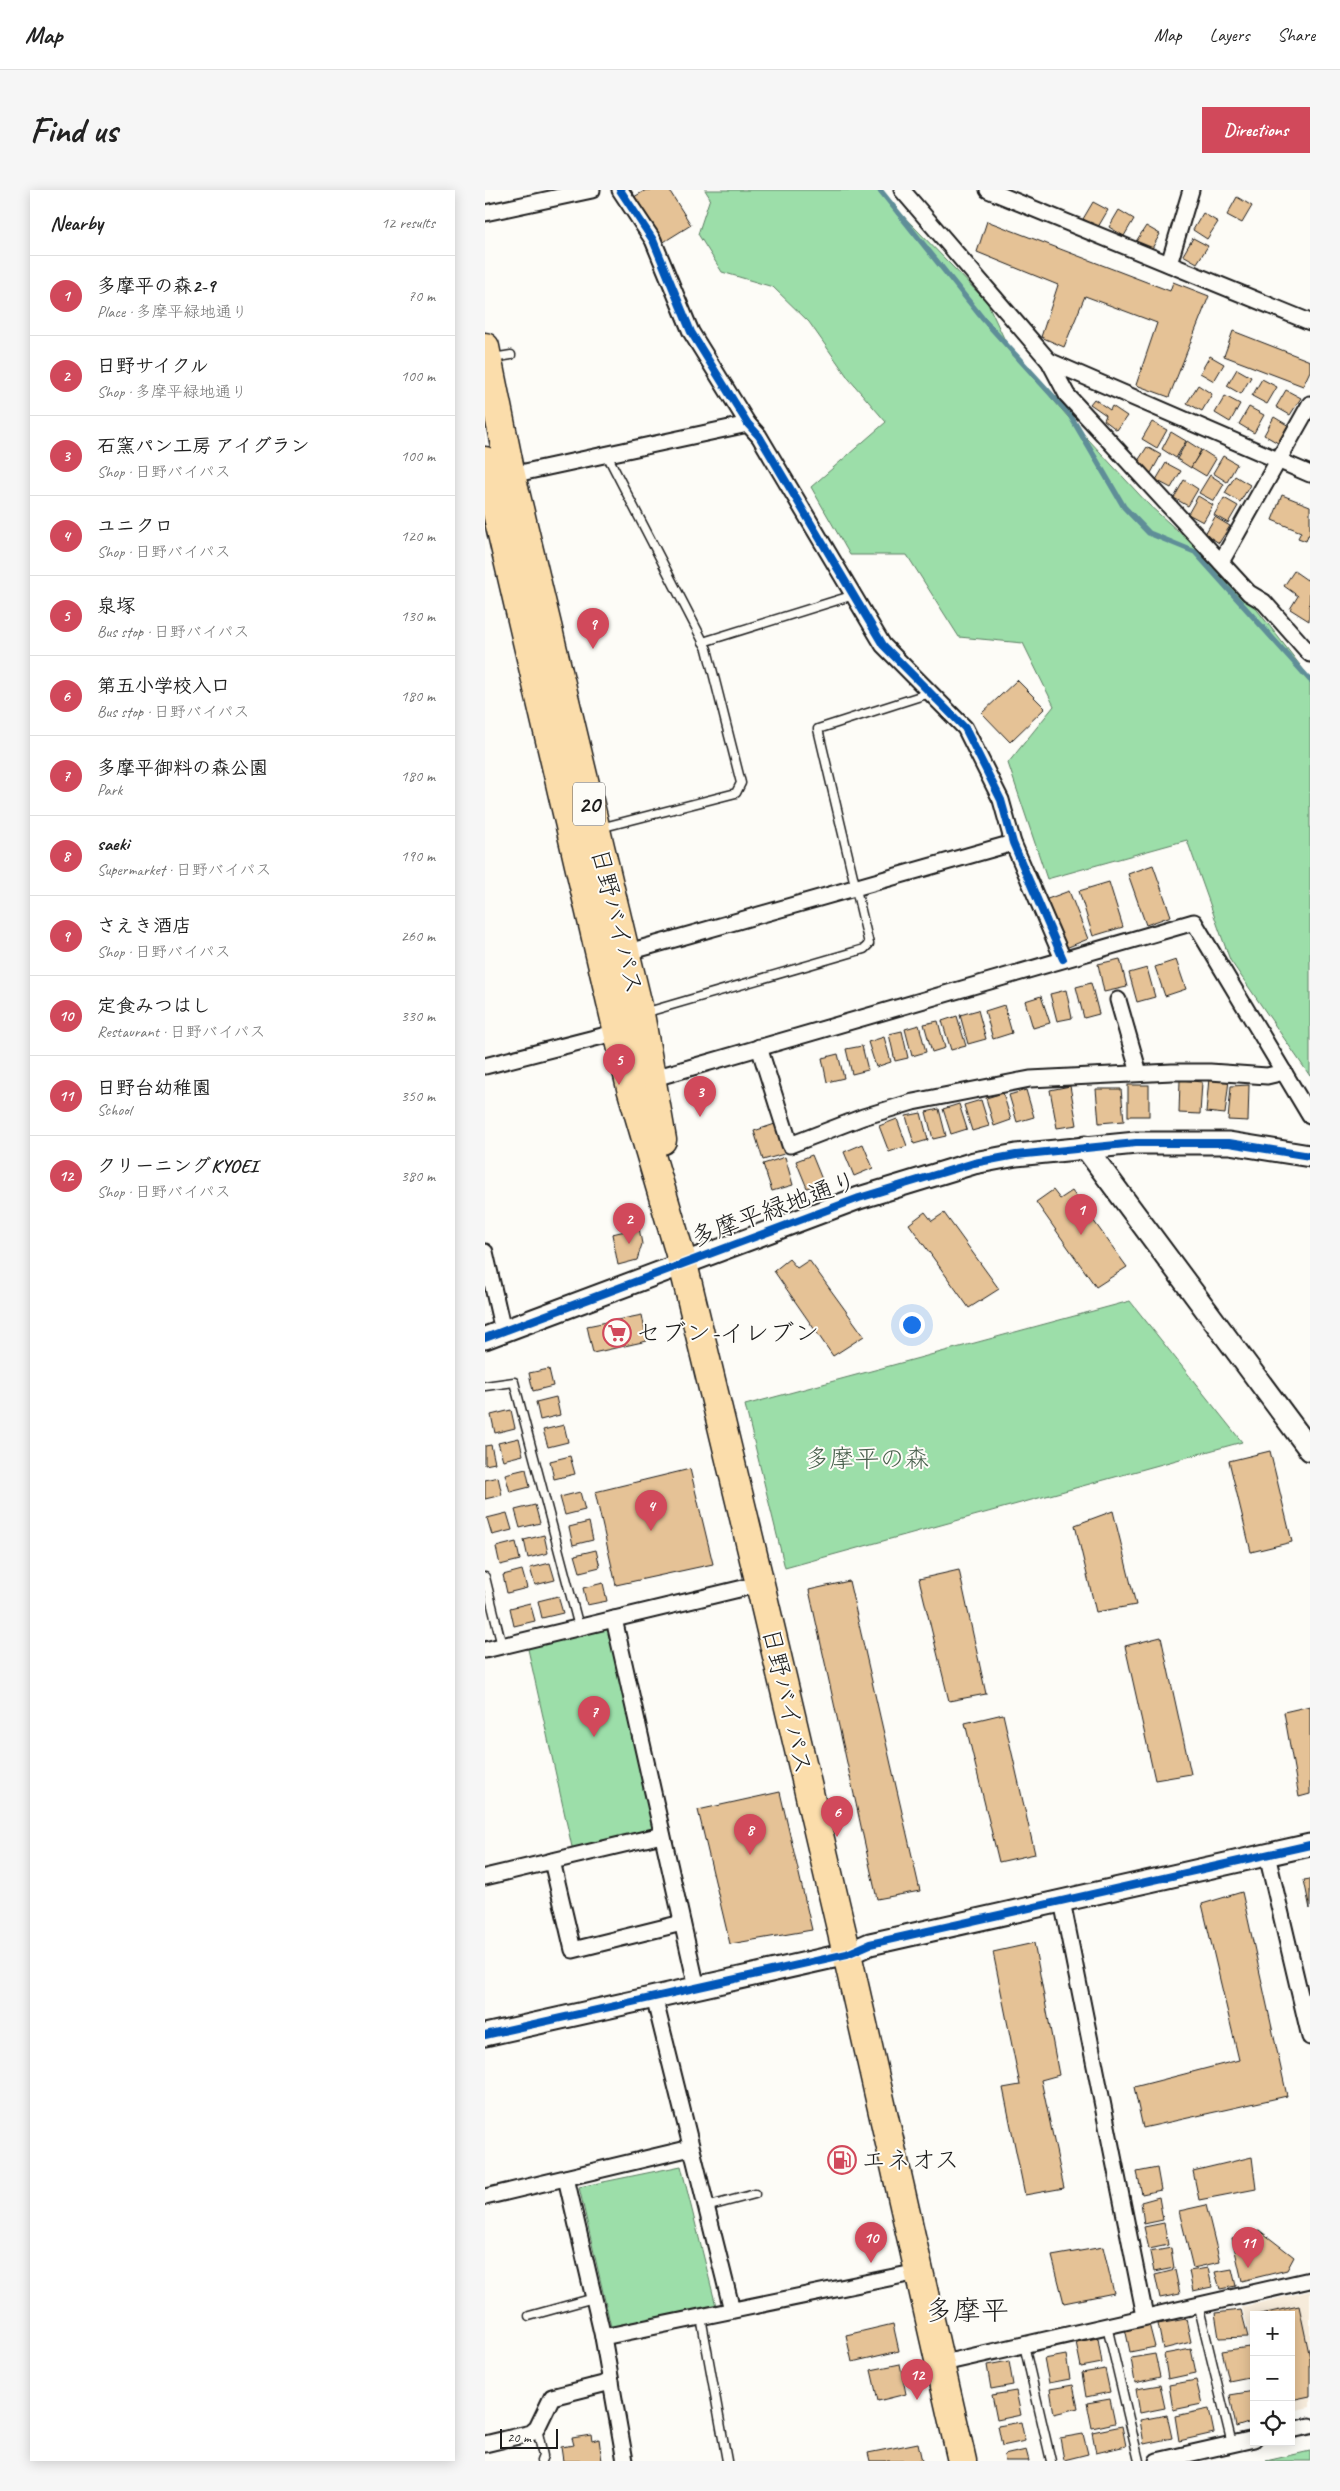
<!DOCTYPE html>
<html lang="en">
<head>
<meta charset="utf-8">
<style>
  body { margin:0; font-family:Caveat,"Klee One",sans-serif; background:#f6f6f6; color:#222 }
  .controls { position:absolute; right:15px; bottom:15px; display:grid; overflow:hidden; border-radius:0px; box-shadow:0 2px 12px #0003 }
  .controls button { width:45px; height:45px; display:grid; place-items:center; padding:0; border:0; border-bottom:1px solid #e0e0e0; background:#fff; color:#222; font:25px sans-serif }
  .scale { position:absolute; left:15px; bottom:12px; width:58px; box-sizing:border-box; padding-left:5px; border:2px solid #1c1c1c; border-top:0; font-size:14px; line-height:18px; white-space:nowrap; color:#1c1c1c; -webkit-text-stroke:4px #fdfcf7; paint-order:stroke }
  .you { position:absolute; left:426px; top:1134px; width:18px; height:18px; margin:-12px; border:4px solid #fff; border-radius:50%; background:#1a73e8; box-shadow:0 0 0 8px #1a73e833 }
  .badge { display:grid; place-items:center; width:32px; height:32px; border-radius:50%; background:#d1495b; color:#fff; font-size:16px; font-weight:700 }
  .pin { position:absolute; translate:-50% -41px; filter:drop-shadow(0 1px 2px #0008) }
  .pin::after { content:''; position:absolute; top:26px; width:18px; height:15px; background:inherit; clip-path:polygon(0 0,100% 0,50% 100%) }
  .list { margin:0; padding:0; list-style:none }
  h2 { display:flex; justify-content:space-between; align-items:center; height:65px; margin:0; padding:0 20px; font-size:21px }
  h2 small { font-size:16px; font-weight:400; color:#767676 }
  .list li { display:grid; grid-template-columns:32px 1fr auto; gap:15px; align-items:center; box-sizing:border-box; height:80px; padding:0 20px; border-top:1px solid #e0e0e0 }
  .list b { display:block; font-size:19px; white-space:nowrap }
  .list p { margin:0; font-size:16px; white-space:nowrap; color:#767676 }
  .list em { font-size:16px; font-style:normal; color:#767676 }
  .icon { flex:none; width:28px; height:28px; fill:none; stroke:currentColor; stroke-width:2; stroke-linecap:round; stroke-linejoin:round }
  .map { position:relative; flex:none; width:825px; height:2271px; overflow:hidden; border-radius:0px }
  header { display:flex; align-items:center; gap:30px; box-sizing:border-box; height:70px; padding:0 25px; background:#fff; border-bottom:1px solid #e0e0e0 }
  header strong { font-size:24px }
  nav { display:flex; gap:28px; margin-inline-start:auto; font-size:18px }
  .intro { display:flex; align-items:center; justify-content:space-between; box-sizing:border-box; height:120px; padding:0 30px }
  h1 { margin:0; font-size:35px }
  .button { padding:12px 22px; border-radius:0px; background:#d1495b; color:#fff; font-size:18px; font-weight:700 }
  main { display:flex; gap:30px; padding:0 30px }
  aside { flex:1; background:#fff; border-radius:0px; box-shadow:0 2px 12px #0003 }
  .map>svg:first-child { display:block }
  .built { fill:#f6ebda }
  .green { fill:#9cdea9; stroke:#5c7d62 }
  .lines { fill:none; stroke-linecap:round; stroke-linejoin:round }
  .stream { stroke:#5f8e98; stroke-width:5.5 }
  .building { fill:#e5c296; stroke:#1c1c1c }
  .lane-casing { stroke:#1c1c1c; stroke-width:11 }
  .street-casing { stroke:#1c1c1c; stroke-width:19 }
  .secondary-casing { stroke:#1c1c1c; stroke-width:25 }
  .highway-casing { stroke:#1c1c1c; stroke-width:31 }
  .lane { stroke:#fdfcf7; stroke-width:8 }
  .street { stroke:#fdfcf7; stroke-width:15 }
  .secondary { stroke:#fdfcf7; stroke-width:21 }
  .highway { stroke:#fbddab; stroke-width:28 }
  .cycleway-casing { stroke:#fdfcf7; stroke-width:11 }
  .cycleway { stroke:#0057b8; stroke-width:8 }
  .labels { text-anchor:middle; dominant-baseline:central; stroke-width:4; stroke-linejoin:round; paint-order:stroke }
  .shield { fill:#fdfcf7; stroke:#605f5e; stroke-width:1 }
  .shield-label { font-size:24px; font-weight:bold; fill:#1c1c1c }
  .street-label { font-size:25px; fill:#1c1c1c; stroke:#fdfcf7 }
  .poi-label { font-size:25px; fill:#1c1c1c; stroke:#fdfcf7; text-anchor:start }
  .park-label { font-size:25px; fill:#49604d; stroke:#fdfcf7 }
  .quarter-label { font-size:28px; fill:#1c1c1c; stroke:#fdfcf7 }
</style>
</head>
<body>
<header>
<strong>Map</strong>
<nav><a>Map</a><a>Layers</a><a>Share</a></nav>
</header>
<div class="intro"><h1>Find us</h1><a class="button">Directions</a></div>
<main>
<aside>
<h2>Nearby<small>12 results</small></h2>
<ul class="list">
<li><span class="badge">1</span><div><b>多摩平の森2-9</b><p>Place · 多摩平緑地通り</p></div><em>70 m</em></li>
<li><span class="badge">2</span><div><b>日野サイクル</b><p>Shop · 多摩平緑地通り</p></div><em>100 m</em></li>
<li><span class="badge">3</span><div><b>石窯パン工房 アイグラン</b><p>Shop · 日野バイパス</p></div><em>100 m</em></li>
<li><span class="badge">4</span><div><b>ユニクロ</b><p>Shop · 日野バイパス</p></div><em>120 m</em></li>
<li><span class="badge">5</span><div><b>泉塚</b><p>Bus stop · 日野バイパス</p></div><em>130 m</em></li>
<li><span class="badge">6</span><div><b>第五小学校入口</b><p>Bus stop · 日野バイパス</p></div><em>180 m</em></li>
<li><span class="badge">7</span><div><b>多摩平御料の森公園</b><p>Park</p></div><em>180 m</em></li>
<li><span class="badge">8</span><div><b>saeki</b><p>Supermarket · 日野バイパス</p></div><em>190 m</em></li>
<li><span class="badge">9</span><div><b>さえき酒店</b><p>Shop · 日野バイパス</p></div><em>260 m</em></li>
<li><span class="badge">10</span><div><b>定食みつはし</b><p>Restaurant · 日野バイパス</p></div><em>330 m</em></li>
<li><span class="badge">11</span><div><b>日野台幼稚園</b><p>School</p></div><em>350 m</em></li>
<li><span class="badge">12</span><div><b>クリーニングKYOEI</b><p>Shop · 日野バイパス</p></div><em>380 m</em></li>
</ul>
</aside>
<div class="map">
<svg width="825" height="2271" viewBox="0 0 825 2271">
  <rect width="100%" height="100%" fill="#fdfcf7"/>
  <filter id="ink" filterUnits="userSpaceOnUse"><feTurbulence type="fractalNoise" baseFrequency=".02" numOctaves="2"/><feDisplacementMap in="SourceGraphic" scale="10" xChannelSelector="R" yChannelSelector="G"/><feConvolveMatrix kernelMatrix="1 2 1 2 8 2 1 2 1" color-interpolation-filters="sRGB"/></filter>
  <g filter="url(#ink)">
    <path class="built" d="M825 2101V2217L806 2221V2125H769V2162L757 2117Z"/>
    <g class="green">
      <path d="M220 0H393L502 112 524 159 591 236 664 315 752 394 825 488V886L745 770 702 650 562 689 523 573 569 516 538 453 474 447 422 365H365L326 297 401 232 364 189 324 132 288 97 237 82 213 44 225 8Z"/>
      <path d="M645 1111 757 1252 300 1378 260 1215Z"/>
      <path d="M129 1429 177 1645 89 1666 41 1450Z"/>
      <path d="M196 1976 231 2116 126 2137 94 1997Z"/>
      <path d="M825 2261V2271H781Z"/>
    </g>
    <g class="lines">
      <path class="stream" d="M395 0 498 129 585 225 639 317 664 343 710 362 825 490"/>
    </g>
    <g class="building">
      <path d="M161 0H184L206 35 177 53 149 7Z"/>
      <path d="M752 7 767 16 757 33 742 25Z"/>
      <path d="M608 12 623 20 613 37 598 29Z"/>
      <path d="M634 20 649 29 639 46 624 37Z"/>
      <path d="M718 23 733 32 722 49 708 40Z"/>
      <path d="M502 31 685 101 688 92 724 106 684 207 651 195 672 133 600 106 579 157 556 147 573 95 492 62Z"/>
      <path d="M661 36 675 44 665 62 650 53Z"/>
      <path d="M708 48 723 56 712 73 698 65Z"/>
      <path d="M748 141 825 171V181L818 196 739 166Z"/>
      <path d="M725 166 739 174 729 191 715 183Z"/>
      <path d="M752 179 766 187 756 204 742 196Z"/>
      <path d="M777 189 792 197 782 214 767 206Z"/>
      <path d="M713 195 727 204 717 221 702 213Z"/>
      <path d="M801 200 816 208 805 225 791 217Z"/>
      <path d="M740 206 755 214 745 232 730 223Z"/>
      <path d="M609 209 625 220 627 216 642 226 632 240 619 230 621 225 605 214Z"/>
      <path d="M764 217 779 225 769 243 754 234Z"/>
      <path d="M789 227 804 236 793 253 779 245Z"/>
      <path d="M667 232 682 240 672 258 657 249Z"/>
      <path d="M686 242 701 251 691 268 677 259Z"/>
      <path d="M702 251 716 260 706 278 692 269Z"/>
      <path d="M662 257 676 265 666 283 651 274Z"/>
      <path d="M717 260 731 269 721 286 706 277Z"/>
      <path d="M738 266 752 274 742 292 728 283Z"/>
      <path d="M681 273 696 281 686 298 671 290Z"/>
      <path d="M725 285 739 294 729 311 714 303Z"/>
      <path d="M750 286 765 295 755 312 740 303Z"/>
      <path d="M699 290 713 299 703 316 689 308Z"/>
      <path d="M797 305 825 316V345H823L821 351 813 348 816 342 787 330Z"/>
      <path d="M713 306 728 315 718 332 703 324Z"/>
      <path d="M739 308 753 316 743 333 729 325Z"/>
      <path d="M730 327 745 336 734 353 720 344Z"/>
      <path d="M809 381 822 390 825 385 824 431 805 419 813 406 799 396Z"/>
      <path d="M532 490 560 518 525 552 497 523Z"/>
      <path d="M668 675 686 726 661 735 643 684Z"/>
      <path d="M624 692 638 737 608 746 594 701Z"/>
      <path d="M584 701 603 749 576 760 557 711Z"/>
      <path d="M635 769 642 797 619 802 613 774Z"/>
      <path d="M691 770 701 799 680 806 670 777Z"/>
      <path d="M662 778 670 807 652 812 644 783Z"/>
      <path d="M606 793 614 824 599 828 591 797Z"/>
      <path d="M581 800 587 828 572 831 565 804Z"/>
      <path d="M556 806 565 833 548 838 540 811Z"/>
      <path d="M519 815 527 843 508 849 500 821Z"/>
      <path d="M493 820 501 849 483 854 475 825Z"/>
      <path d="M472 826 481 856 466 860 457 831Z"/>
      <path d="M453 831 460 858 447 862 439 834Z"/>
      <path d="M434 835 441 862 427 866 420 839Z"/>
      <path d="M417 841 423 868 410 871 404 844Z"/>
      <path d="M399 847 406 872 391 877 383 852Z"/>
      <path d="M377 856 383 880 367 884 361 859Z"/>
      <path d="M353 864 359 888 342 892 337 868Z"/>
      <path d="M724 888 744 890 740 924 721 922Z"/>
      <path d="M695 890 717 892 715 924 694 923Z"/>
      <path d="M220 892 223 908 207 912 203 895Z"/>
      <rect x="643" y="895" width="21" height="31"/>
      <path d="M764 895 763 931 743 930 746 896Z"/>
      <path d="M585 896 592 935 572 938 565 900Z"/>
      <path d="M611 899H636L639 931 614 933Z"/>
      <path d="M541 900 549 927 532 932 524 905Z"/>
      <path d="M518 903 526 930 509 936 501 908Z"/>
      <path d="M496 910 504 936 487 941 479 915Z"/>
      <path d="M474 914 482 939 466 944 458 919Z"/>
      <path d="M454 919 461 946 448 949 441 922Z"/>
      <path d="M436 923 443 950 429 954 421 926Z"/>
      <path d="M412 929 422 956 404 962 394 936Z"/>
      <path d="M290 934 299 964 278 970 269 941Z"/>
      <path d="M378 954 388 978 369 986 359 962Z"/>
      <path d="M327 965 338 992 322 998 311 971Z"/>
      <path d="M300 967 308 995 287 1001 278 974Z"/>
      <path d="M568 1000 575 1009 587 1001 642 1077 611 1097 551 1012Z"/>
      <path d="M440 1022 447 1031 459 1023 514 1099 484 1118 424 1034Z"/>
      <path d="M154 1038 157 1054 152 1070 133 1075 127 1044Z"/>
      <path d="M304 1069 312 1078 324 1070 379 1146 348 1166 289 1081Z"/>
      <path d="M157 1125 162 1151 108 1163 102 1136Z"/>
      <path d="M64 1179 68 1196 48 1201 44 1183Z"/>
      <path d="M71 1207 75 1225 55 1230 51 1212Z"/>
      <path d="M26 1220 30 1238 10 1243 6 1225Z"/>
      <path d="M79 1235 83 1252 63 1257 58 1240Z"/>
      <path d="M34 1248 38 1265 18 1270 13 1253Z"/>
      <path d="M6 1255 10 1273 0 1275V1256Z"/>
      <path d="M785 1261 807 1352 766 1362 744 1271Z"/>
      <path d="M85 1266 90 1284 69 1289 65 1271Z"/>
      <path d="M41 1279 45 1297 25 1302 20 1284Z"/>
      <path d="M205 1279 228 1374 131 1395 110 1302Z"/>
      <path d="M13 1287 17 1305 0 1309V1290Z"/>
      <path d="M95 1302 100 1320 80 1325 75 1307Z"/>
      <path d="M50 1315 55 1333 35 1338 30 1320Z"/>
      <path d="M628 1321 651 1415 611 1422 590 1335Z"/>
      <path d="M22 1323 27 1340 7 1345 2 1328Z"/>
      <path d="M104 1332 108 1350 88 1355 84 1337Z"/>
      <path d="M59 1345 63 1363 43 1368 39 1350Z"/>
      <path d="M31 1352 35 1370 15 1375 11 1357Z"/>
      <path d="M111 1360 115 1377 95 1382 90 1365Z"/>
      <path d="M65 1373 70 1390 50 1395 45 1378Z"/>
      <path d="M37 1380 42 1398 22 1403 18 1385Z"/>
      <path d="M474 1380 501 1504 464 1511 434 1389Z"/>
      <path d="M364 1391 435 1701 392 1709 324 1400Z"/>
      <path d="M118 1393 122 1411 102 1415 98 1398Z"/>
      <path d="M73 1406 78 1423 57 1428 53 1411Z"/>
      <path d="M45 1413 50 1431 29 1436 25 1418Z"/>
      <path d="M676 1447 706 1584 670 1590 640 1456Z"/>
      <path d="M825 1516V1604L814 1607 799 1522Z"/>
      <path d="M518 1524 550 1664 514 1672 480 1533Z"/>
      <path d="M295 1602 327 1740 245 1754 213 1620Z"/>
      <path d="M825 1689V1719L819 1690Z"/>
      <path d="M757 1702 802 1906 658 1938 649 1897 754 1870 717 1714Z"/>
      <path d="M549 1753 574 1885 556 1890 579 1998 540 2005 518 1898 535 1895 508 1762Z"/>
      <path d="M767 1967 771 1999 714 2010 708 1981Z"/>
      <path d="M672 1978 676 2000 657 2004 652 1982Z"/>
      <path d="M674 2007 678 2030 659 2034 656 2012Z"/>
      <path d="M721 2015 735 2072 708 2078 694 2021Z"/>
      <path d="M679 2033 683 2055 664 2059 659 2037Z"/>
      <path d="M774 2040 809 2067 802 2080 757 2091 747 2048Z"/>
      <path d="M618 2057 629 2103 579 2113 567 2066Z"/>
      <path d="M686 2058 689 2078 669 2082 665 2062Z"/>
      <path d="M723 2078 727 2097 708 2101 704 2081Z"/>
      <path d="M747 2079 751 2096 735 2099 730 2082Z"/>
      <path d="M690 2080 695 2104 675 2108 670 2085Z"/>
      <path d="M814 2116 825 2168V2206L806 2210V2125H771Z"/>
      <path d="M756 2120 763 2147 734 2148 730 2123Z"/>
      <path d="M701 2129 706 2152 678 2159 673 2134Z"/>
      <path d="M408 2134 414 2161 367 2172 361 2145Z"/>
      <path d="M664 2134 670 2157 645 2162 640 2138Z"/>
      <path d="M613 2148 617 2173 596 2177 591 2152Z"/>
      <path d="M764 2157 769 2186 744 2191 737 2161Z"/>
      <path d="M706 2159 711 2183 683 2189 679 2164Z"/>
      <path d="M670 2164 675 2187 650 2193 646 2168Z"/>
      <path d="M581 2165 585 2189 564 2193 559 2169Z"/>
      <path d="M524 2171 528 2195 506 2199 502 2175Z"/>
      <path d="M415 2174 421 2204 393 2211 386 2180Z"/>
      <path d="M620 2179 625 2202 601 2207 597 2183Z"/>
      <path d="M711 2190 717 2214 688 2220 684 2195Z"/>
      <path d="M588 2195 593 2218 569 2224 565 2199Z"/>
      <path d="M675 2195 680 2218 655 2223 651 2199Z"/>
      <path d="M531 2201 536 2225 512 2230 507 2205Z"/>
      <path d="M769 2201V2231L751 2237 745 2205Z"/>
      <path d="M625 2209 630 2233 607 2238 602 2213Z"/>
      <path d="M724 2219 729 2243 694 2251 690 2226Z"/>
      <path d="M682 2225 687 2248 659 2254 655 2230Z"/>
      <path d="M536 2232 540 2251 517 2256 513 2236Z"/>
      <path d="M637 2236 641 2256 611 2263 607 2242Z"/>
      <path d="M598 2244 603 2264 579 2270 575 2248Z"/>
      <path d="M106 2245 107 2251 114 2249 117 2271H78L76 2257 89 2255 87 2248Z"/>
      <path d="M433 2253 437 2271H385L383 2263Z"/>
      <path d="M541 2260 544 2271H520L519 2265Z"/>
    </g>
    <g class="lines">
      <defs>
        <g id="lane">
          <path d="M8 168 26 165"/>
          <path d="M218 452 369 405"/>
          <path d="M115 638 251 603 256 593 222 459 122 265"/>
          <path d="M159 823 379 759 384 754 333 539 445 503"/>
          <path d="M0 1196 29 1192 94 1437"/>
          <path d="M0 1387 17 1456"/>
          <path d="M221 2017 270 2004"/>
          <path d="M713 2114 747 2254"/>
          <path d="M44 2126 109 2108"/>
          <path d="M216 2127 242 2271"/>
          <path d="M622 2136 654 2271"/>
          <path d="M539 2155 566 2271"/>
          <path d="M52 2238 58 2266 56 2271"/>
        </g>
        <g id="street">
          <path d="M135 0 168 50 206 142 263 234 274 246 398 455 480 538 516 610 528 653 578 769"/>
          <path d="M417 0 564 171 582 205 764 403 779 412 825 464"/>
          <path d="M503 0 825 132"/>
          <path d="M0 23 107 0"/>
          <path d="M684 74 706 0"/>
          <path d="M564 171 825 284"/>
          <path d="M26 285 263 234"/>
          <path d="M736 372 825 214"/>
          <path d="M140 763 528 653"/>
          <path d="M633 810 654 883"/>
          <path d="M274 857 305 955 378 927 428 912 545 889 687 882H725L782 886 799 882"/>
          <path d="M0 876 133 842"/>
          <path d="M166 889 709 732 825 926"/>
          <path d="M0 1062 18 1141"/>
          <path d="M129 1429 212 1798"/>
          <path d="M0 1460 275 1394"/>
          <path d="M782 1665 825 1847"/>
          <path d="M67 1671 88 1760 197 1733"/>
          <path d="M0 1687 177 1645"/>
          <path d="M577 1711 660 2126"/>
          <path d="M169 1807 247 2120"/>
          <path d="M81 1988 118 2147 140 2271"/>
          <path d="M0 2007 206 1958"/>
          <path d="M118 2147 433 2082"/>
          <path d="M454 2174 825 2090"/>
          <path d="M806 2240 825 2236"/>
          <path d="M0 2254 46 2243 52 2238 67 2207 126 2192"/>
          <path d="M672 2271 769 2249"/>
        </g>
        <g id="secondary">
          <path d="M600 957 825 1260"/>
          <path d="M0 1148 374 1008 489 973 531 965 651 953H744L825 966"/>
          <path d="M0 1845 362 1764 385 1754 825 1655"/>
        </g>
        <g id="highway">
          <path d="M0 157 26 285 155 824 177 950"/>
          <path d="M0 271 146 898 198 1074 275 1394 362 1764 477 2271"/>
        </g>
      </defs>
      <use href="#lane" class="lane-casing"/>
      <use href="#street" class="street-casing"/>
      <use href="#secondary" class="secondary-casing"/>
      <use href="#highway" class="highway-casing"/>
      <use href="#lane" class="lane"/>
      <use href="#street" class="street"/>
      <use href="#secondary" class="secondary"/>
      <use href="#highway" class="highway"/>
      <defs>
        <g id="cycleway">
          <path d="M135 0 168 50 206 142 263 234 274 246 398 455 480 538 516 610 528 653 578 769"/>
          <path d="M0 1148 374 1008 489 973 531 965 651 953H744L825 966"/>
          <path d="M0 1845 362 1764 385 1754 825 1655"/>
        </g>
      </defs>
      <use href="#cycleway" class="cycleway-casing"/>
      <use href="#cycleway" class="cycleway"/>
    </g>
  </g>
  <defs>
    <symbol id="supermarket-ring" viewBox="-11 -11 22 22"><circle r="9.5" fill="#fdfcf7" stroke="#d1495b" stroke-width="1.5"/><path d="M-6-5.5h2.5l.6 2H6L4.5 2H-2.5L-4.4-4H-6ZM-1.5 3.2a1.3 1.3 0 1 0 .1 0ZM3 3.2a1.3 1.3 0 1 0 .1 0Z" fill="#d1495b"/></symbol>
    <symbol id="fuel-ring" viewBox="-11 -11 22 22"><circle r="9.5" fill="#fdfcf7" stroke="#d1495b" stroke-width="1.5"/><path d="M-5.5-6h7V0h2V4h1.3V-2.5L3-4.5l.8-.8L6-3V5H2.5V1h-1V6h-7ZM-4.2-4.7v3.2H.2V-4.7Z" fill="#d1495b"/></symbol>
  </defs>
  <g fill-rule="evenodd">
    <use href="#supermarket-ring" x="116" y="1127" width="32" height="32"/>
    <use href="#fuel-ring" x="341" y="1954" width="32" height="32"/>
  </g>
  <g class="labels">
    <rect class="shield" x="88" y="592.5" width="32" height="43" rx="4"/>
    <g class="shield-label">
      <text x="104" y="614">20</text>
    </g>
    <g class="street-label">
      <text transform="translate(132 731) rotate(76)">日野バイパス</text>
      <text transform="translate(289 1019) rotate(-20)">多摩平緑地通り</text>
      <text transform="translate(302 1511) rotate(77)">日野バイパス</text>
    </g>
    <g class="poi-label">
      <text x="151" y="1143">セブン-イレブン</text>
      <text x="376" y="1970">エネオス</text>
    </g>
    <g class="park-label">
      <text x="382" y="1269">多摩平の森</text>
    </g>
    <g class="quarter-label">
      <text x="482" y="2120">多摩平</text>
    </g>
  </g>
</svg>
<div class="controls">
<button>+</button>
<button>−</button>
<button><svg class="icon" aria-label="locate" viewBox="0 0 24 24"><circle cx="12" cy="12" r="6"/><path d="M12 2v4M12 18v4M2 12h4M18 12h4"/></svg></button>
</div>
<div class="scale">20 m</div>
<div class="you"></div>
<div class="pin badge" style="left:596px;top:1045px">1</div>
<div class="pin badge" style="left:144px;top:1054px">2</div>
<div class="pin badge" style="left:215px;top:927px">3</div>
<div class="pin badge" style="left:166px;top:1341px">4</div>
<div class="pin badge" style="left:134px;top:895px">5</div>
<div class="pin badge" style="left:352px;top:1647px">6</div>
<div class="pin badge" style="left:109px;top:1547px">7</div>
<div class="pin badge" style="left:265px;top:1665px">8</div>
<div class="pin badge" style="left:108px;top:459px">9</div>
<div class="pin badge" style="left:386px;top:2073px">10</div>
<div class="pin badge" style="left:763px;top:2078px">11</div>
<div class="pin badge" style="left:432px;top:2210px">12</div>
</div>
</main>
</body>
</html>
